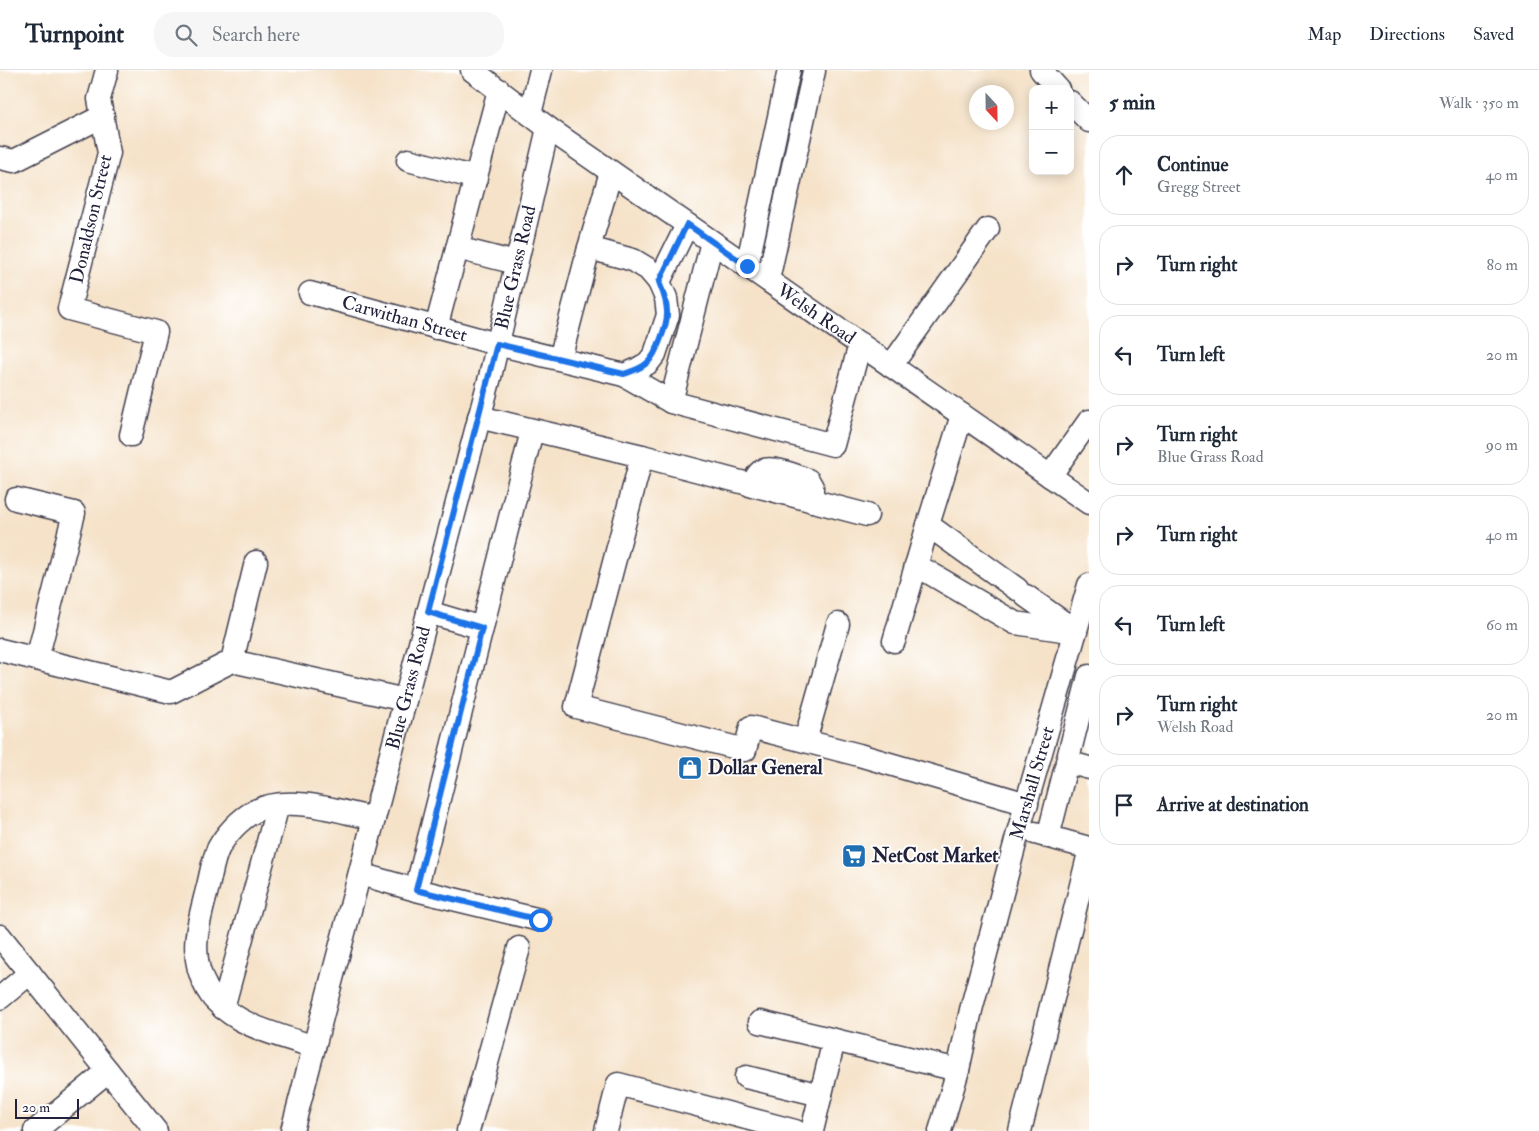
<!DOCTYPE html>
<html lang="en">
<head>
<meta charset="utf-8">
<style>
  body { margin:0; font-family:"IM FELL Double Pica",serif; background:#f6f6f7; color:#1f2937 }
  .controls { position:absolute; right:15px; top:15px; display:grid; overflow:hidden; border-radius:10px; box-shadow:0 2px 12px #0003 }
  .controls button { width:45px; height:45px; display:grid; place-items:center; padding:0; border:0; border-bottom:1px solid #e0e1e3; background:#fff; color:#1f2937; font:25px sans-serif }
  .compass { position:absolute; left:969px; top:15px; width:45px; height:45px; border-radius:50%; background:#fff; box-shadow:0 2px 12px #0003; rotate:158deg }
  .scale { position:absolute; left:15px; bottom:12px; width:64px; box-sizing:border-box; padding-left:5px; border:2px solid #22223b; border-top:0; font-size:14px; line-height:18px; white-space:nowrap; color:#22223b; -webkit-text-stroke:4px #fff; paint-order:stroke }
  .stop { position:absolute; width:15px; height:15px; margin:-11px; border:4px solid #1a73e8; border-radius:50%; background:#fff }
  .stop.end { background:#1a73e8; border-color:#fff; box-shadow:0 1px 5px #0008 }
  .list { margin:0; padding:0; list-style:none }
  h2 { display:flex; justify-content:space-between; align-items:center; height:65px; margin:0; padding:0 20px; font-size:21px }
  h2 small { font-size:16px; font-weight:400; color:#747a83 }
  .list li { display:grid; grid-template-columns:32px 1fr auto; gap:15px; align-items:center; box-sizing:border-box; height:80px; margin:0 10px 10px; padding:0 10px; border:1px solid #e0e1e3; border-radius:20px }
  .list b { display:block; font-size:19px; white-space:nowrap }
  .list p { margin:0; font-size:16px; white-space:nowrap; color:#747a83 }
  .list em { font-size:16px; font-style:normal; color:#747a83 }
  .icon { flex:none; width:28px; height:28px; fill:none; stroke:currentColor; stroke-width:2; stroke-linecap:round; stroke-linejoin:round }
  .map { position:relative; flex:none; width:1089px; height:1061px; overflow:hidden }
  header { display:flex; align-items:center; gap:30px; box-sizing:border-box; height:70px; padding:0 25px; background:#fff; border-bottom:1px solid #e0e1e3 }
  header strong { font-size:24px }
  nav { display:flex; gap:28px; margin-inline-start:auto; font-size:18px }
  .search { width:350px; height:45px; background:#f6f6f7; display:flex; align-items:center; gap:12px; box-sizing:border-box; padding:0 18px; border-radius:20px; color:#747a83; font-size:19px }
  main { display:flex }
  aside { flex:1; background:#fff }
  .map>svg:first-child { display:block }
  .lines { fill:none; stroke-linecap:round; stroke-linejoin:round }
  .minor-casing { stroke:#423f50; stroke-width:25 }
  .minor { stroke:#fff; stroke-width:22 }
  .route { stroke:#1a73e8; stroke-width:6 }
  .labels { text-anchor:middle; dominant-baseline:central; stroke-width:4; stroke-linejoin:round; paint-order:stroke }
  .street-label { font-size:19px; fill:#22223b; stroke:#fff }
  .poi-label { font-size:19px; font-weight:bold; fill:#22223b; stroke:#fff; text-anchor:start }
</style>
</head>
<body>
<header>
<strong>Turnpoint</strong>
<div class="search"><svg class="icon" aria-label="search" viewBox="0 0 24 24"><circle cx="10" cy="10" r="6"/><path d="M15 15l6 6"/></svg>Search here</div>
<nav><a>Map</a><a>Directions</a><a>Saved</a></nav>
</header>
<main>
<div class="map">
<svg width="1089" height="1061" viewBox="0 0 1089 1061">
  <rect width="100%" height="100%" fill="#fff"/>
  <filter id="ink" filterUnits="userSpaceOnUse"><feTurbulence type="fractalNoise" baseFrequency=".02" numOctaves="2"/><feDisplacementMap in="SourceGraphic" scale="10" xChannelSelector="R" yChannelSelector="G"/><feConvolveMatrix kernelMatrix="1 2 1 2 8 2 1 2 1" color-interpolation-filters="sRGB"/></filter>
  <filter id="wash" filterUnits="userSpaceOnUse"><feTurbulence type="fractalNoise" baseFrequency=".0096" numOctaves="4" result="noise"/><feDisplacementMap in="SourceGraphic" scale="20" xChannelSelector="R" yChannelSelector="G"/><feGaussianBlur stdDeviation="1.12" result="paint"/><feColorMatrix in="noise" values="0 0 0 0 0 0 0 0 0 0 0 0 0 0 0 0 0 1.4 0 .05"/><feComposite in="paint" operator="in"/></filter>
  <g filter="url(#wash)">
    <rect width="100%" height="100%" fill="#f5e2c8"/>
  </g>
  <g filter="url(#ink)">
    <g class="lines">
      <defs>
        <g id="minor">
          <path d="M107 0 99 29 109 83 69 239 156 262 131 365"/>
          <path id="s1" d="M472 0 548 58 1089 433"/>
          <path d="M1041 0 1058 19"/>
          <path d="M1070 32 1089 51"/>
          <path d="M530 44 541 0"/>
          <path d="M0 88 14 91 103 46"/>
          <path d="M408 90 476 108"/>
          <path d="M712 172 671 332 833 375 860 274"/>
          <path d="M457 178 516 193"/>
          <path d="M589 178 611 102"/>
          <path d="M747 196 789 0"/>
          <path d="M768 210 814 1"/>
          <path d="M659 212 687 155"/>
          <path id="s2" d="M310 223 497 274 624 305 638 299 648 293 655 284 668 245 666 228 659 212 648 199 633 190 589 178 560 289"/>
          <path d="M436 258 499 20"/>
          <path d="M891 296 988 159"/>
          <path d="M624 305 671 332"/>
          <path d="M479 347 642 386"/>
          <path d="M1050 406 1089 351"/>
          <path d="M752 416C755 410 757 402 764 400 773 396 799 407 808 410L812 417V431"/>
          <path d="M16 429 74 443 37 589"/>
          <path d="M867 445 642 386 576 637 745 680 751 657 859 685 1027 734"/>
          <path d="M928 455 1017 519"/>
          <path d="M256 492 232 591 405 630"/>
          <path d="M916 495 1015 553 1076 562"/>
          <path d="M1026 526 1074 560"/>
          <path d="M428 542 482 558 532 361"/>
          <path d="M894 571 928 455 962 345"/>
          <path d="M0 580 171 622 232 591"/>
          <path d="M805 671 838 554"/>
          <path d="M1067 692 1089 698"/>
          <path d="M1035 763 1089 778"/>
          <path d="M1048 767 1089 606"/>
          <path d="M360 804 416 820 540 850"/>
          <path d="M416 820 482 558"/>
          <path d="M0 866 156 1061"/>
          <path d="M0 928 30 903"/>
          <path d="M223 938 278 735"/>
          <path d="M760 952 958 1000"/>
          <path d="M314 977C281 965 241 958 216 931 212 928 210 923 207 919 187 884 199 852 208 816 211 804 213 790 218 779 226 764 240 749 255 741 289 724 339 741 374 749"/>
          <path d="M746 1007 821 1025"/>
          <path d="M35 1061 108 1001"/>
          <path id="s3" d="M292 1061 490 307 548 58"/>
          <path d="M468 1061 519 878"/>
          <path d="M606 1061 618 1014 795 1061"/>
          <path d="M812 1061 834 970"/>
          <path id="s4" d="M940 1061 958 1000 971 940 1019 759 1089 515"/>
          <path d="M1020 1061 1089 783"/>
        </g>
      </defs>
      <use href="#minor" class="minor-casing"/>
      <use href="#minor" class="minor"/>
    </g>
  </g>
  <g class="lines" filter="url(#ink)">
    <path class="route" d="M540 850 416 820 482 558 428 542 497 274 624 304C632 301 641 299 648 292 656 285 668 253 667 242 667 231 663 222 659 212L687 154 747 196"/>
  </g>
  <defs>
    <symbol id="shop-square" viewBox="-11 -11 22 22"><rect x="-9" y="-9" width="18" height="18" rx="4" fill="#1f6fb2" stroke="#fff"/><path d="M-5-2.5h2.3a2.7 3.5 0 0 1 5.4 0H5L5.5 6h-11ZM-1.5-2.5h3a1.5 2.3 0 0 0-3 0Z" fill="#fff"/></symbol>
    <symbol id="supermarket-square" viewBox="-11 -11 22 22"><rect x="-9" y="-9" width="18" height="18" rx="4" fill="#1f6fb2" stroke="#fff"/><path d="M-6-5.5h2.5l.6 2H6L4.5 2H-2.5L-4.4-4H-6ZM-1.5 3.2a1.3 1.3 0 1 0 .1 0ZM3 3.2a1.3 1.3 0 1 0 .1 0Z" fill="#fff"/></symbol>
  </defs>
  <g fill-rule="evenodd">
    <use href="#shop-square" x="676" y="684" width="28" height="28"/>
    <use href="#supermarket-square" x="840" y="772" width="28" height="28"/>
  </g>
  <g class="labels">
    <g class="street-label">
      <text transform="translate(91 149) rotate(-77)">Donaldson Street</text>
      <text stroke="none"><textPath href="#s3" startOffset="892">Blue Grass Road</textPath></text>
      <text stroke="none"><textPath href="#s1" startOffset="422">Welsh Road</textPath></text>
      <text stroke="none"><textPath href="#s2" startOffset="98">Carwithan Street</textPath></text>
      <text stroke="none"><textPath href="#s3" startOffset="458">Blue Grass Road</textPath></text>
      <text stroke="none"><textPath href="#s4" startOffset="360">Marshall Street</textPath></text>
    </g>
    <g class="poi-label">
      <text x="708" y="698">Dollar General</text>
      <text x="872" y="786">NetCost Market</text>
    </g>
  </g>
</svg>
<div class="controls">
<button>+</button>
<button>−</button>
</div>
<svg class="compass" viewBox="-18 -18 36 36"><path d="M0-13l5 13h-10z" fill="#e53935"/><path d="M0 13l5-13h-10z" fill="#747a83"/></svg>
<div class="scale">20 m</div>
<div class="stop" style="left:540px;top:850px"></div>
<div class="stop end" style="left:747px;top:196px"></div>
</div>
<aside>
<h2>5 min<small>Walk · 350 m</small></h2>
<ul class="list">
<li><svg class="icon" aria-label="ahead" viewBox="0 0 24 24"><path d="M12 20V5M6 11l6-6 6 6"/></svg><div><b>Continue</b><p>Gregg Street</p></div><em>40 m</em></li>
<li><svg class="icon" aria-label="right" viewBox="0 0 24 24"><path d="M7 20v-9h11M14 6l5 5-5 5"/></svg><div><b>Turn right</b></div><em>80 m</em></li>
<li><svg class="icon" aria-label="left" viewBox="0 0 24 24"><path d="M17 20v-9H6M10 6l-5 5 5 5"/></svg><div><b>Turn left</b></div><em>20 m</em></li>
<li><svg class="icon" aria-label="right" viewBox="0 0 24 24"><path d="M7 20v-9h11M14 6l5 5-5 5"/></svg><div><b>Turn right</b><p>Blue Grass Road</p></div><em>90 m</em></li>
<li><svg class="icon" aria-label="right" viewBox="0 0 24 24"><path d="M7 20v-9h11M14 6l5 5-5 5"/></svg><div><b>Turn right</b></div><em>40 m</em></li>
<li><svg class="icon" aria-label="left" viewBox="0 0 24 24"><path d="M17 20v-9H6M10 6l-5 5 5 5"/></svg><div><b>Turn left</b></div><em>60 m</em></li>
<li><svg class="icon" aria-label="right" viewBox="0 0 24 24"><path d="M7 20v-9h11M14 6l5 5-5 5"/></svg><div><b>Turn right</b><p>Welsh Road</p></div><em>20 m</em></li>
<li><svg class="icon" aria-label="arrive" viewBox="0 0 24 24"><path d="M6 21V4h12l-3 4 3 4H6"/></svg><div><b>Arrive at destination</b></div></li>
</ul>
</aside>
</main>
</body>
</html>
